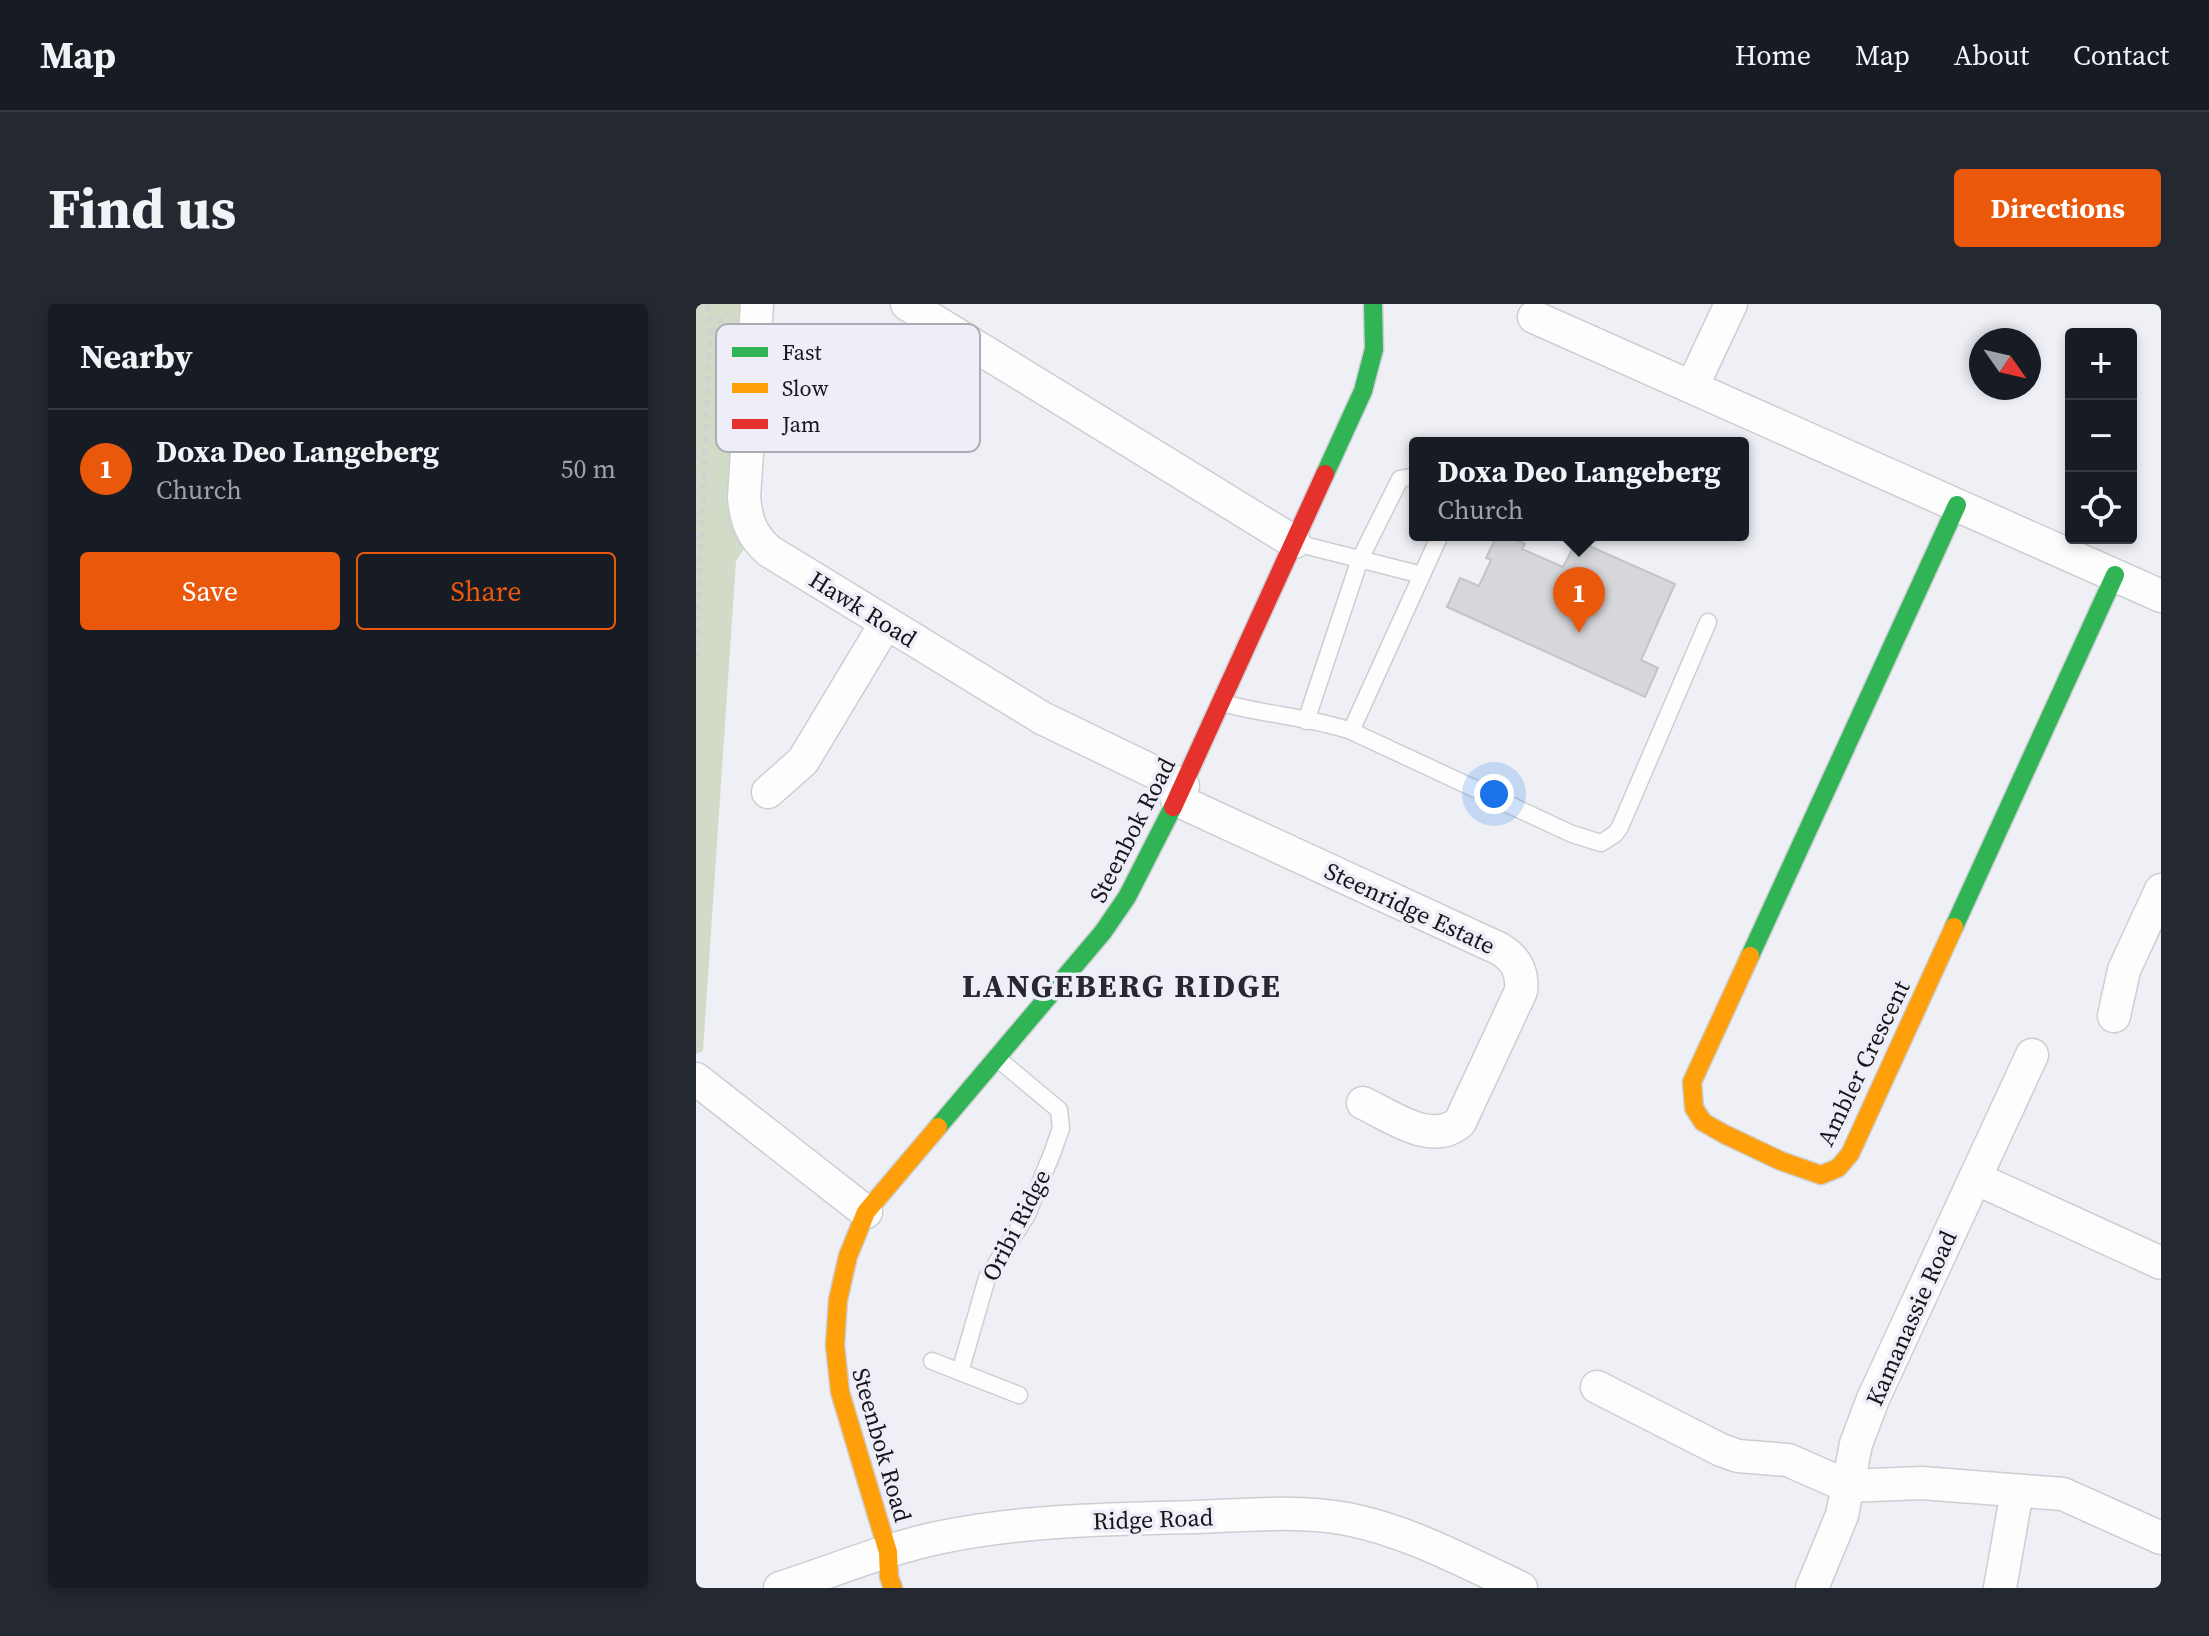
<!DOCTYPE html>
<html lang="en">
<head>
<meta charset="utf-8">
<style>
  body { margin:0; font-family:"Source Serif 4",serif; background:#242831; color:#f1f3f6 }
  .controls { position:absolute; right:24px; top:24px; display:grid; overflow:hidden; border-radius:8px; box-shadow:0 4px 12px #0003 }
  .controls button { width:72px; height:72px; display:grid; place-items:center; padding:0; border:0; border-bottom:2px solid #363941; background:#171b24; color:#f1f3f6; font:40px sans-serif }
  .compass { position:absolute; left:1273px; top:24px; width:72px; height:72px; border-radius:50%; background:#171b24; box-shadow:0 4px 12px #0003; rotate:124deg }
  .you { position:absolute; left:798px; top:490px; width:28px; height:28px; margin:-20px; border:6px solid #fff; border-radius:50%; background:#1a73e8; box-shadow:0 0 0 12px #1a73e833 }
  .badge { display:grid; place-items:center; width:52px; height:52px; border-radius:50%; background:#ea580c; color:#fff; font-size:26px; font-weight:700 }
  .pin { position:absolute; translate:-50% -66px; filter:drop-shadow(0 2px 4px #0008) }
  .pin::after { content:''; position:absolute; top:42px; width:28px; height:24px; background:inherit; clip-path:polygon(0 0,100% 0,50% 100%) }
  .popup { position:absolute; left:713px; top:133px; width:340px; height:104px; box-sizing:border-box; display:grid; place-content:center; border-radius:8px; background:#171b24; filter:drop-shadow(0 2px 6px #0005); font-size:26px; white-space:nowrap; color:#9ea1a6 }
  .popup b { font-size:30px; color:#f1f3f6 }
  .popup::after { content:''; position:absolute; left:50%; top:100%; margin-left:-16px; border:16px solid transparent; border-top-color:#171b24 }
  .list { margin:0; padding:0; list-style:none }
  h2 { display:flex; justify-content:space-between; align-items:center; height:104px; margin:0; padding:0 32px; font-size:34px }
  h2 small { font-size:26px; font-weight:400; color:#9ea1a6 }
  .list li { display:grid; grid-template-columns:52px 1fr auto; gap:24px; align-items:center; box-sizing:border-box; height:120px; padding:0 32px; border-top:2px solid #363941 }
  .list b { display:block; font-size:30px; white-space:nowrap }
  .list p { margin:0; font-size:26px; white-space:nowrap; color:#9ea1a6 }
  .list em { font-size:26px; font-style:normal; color:#9ea1a6 }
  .actions { display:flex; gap:16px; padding:24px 32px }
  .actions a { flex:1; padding:18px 0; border:2px solid #ea580c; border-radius:8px; text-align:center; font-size:28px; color:#ea580c }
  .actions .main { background:#ea580c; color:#fff }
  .icon { flex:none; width:44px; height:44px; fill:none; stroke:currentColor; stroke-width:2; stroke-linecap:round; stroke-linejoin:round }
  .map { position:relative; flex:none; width:1465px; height:1284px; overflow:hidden; border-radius:8px }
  header { display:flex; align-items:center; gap:48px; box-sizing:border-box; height:112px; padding:0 40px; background:#171b24; border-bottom:2px solid #363941 }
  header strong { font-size:38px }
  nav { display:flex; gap:44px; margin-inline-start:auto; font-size:28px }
  .intro { display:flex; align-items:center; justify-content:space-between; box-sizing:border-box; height:192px; padding:0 48px }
  h1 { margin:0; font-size:56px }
  .button { padding:20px 36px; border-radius:8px; background:#ea580c; color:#fff; font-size:28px; font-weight:700 }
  main { display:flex; gap:48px; padding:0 48px }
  aside { flex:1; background:#171b24; border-radius:8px; box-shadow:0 4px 12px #0003 }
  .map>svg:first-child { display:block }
  .green { fill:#d2dbc8 }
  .building { fill:#d6d7db; stroke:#c4c4c8; stroke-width:2 }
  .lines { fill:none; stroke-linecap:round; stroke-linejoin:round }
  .lane-casing { stroke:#cdced2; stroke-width:19 }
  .street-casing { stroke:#cdced2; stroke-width:35 }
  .fast-casing { stroke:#cdced2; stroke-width:21 }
  .slow-casing { stroke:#cdced2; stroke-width:21 }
  .jam-casing { stroke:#cdced2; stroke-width:21 }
  .path { stroke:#d0d1d1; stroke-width:5; stroke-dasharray:6 6; stroke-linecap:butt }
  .lane { stroke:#fdfdfe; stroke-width:16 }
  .street { stroke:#fdfdfe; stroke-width:32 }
  .fast { stroke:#30b455; stroke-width:18 }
  .slow { stroke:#ff9f0a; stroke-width:18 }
  .jam { stroke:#e5322d; stroke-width:18 }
  .labels { text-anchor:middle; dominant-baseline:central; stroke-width:7; stroke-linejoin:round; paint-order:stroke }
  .street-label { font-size:24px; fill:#161619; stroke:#edeef7 }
  .district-label { font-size:32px; font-weight:bold; letter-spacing:2px; fill:#28282f; stroke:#edeef7 }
  .key { fill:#edeef7; stroke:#acadb4; stroke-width:2 }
  .key-label { font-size:22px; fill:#161619 }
</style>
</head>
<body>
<header>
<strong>Map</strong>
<nav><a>Home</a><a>Map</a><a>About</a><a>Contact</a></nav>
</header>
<div class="intro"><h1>Find us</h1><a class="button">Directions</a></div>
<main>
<aside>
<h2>Nearby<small></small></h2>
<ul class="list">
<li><span class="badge">1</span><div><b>Doxa Deo Langeberg</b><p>Church</p></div><em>50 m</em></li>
</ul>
<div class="actions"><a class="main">Save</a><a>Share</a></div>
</aside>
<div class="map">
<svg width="1465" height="1284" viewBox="0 0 1465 1284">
  <rect width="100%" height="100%" fill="#eff0f5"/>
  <path class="green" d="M0 0H44L34 183 50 242 40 257 7 747 0 750Z"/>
  <path class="building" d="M801 231H810L829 240 826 245 867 263 876 246 874 239 880 236 979 280 945 356 962 364 949 393 751 303 764 274 783 282 795 256 790 254Z"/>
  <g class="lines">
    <defs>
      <g id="lane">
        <path d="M600 239 726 271"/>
        <path d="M527 399C569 411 614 413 655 427L876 530 905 539 919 530 924 523 1012 318"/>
        <path d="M610 417 664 255 704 175 719 172"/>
        <path d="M655 427 744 231"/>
        <path d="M236 1057 323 1091"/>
        <path d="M264 1068 291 974 331 911 357 847 365 824 363 806 302 755"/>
      </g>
      <g id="street">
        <path d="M61 0 48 193C50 216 55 231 73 247L346 414 487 482"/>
        <path d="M211 0 598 238"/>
        <path d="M838 13 1465 292"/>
        <path d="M996 83 1035 0"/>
        <path d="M72 488 107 457 190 319"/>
        <path d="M481 496 804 645C820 655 827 668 825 687L764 818C736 843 695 812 667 799"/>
        <path d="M1418 712 1428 666 1465 586"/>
        <path d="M0 775 170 908"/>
        <path d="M1279 874 1465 959"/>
        <path d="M901 1083 1025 1146 1042 1152 1092 1156 1151 1182 1226 1179 1367 1190 1465 1234"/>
        <path d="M84 1284C138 1267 191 1244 246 1233 328 1216 416 1215 500 1213 550 1211 602 1206 651 1215 713 1227 769 1258 825 1284"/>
        <path d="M1116 1284 1146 1211 1160 1140 1177 1095 1336 751"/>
        <path d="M1304 1284 1321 1187"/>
      </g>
      <g id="fast">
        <path d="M629 170 667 87 678 45 677 0"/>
        <path d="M1258 623 1419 271"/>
        <path d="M1054 652 1261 201"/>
        <path d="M242 823 407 628 431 593 477 503"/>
      </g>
      <g id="slow">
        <path d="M1054 652 996 778 998 804 1007 818 1028 830 1085 857 1125 871 1142 864 1154 850 1258 623"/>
        <path d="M197 1284 193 1273 192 1248 144 1088 139 1041 142 996 152 952 170 908 242 823"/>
      </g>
      <path id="jam" d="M477 503 629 170"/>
    </defs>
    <use href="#lane" class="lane-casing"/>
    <use href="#street" class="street-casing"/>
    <use href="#fast" class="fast-casing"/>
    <use href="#slow" class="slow-casing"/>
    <use href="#jam" class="jam-casing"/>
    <g class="path">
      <path d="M15 28 32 9"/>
      <path d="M0 354 14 29 12 0"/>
    </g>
    <use href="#lane" class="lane"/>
    <use href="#street" class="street"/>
    <use href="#fast" class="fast"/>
    <use href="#slow" class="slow"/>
    <use href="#jam" class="jam"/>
  </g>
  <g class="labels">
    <g class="street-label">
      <text transform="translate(167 305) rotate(32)">Hawk Road</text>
      <text transform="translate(436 526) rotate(-63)">Steenbok Road</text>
      <text transform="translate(714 604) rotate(25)">Steenridge Estate</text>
      <text transform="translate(1167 759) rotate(-64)">Ambler Crescent</text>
      <text transform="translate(320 921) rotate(-63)">Oribi Ridge</text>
      <text transform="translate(1215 1014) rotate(-66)">Kamanassie Road</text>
      <text transform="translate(186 1141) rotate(74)">Steenbok Road</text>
      <text transform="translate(457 1215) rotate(-2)">Ridge Road</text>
    </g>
    <g class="district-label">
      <text x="426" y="682">LANGEBERG RIDGE</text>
    </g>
  </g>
  <rect x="20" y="20" width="264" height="128" rx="12" class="key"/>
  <rect x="36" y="43" width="36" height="10" fill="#30b455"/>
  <rect x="36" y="79" width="36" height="10" fill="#ff9f0a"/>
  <rect x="36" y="115" width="36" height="10" fill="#e5322d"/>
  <g class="key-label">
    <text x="86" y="56">Fast</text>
    <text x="86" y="92">Slow</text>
    <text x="86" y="128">Jam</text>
  </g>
</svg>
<div class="controls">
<button>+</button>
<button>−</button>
<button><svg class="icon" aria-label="locate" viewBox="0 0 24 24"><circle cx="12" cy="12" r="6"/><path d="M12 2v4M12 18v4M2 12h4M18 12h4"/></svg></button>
</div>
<svg class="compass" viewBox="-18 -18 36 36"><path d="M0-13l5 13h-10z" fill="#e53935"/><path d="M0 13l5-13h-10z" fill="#9ea1a6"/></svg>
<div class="you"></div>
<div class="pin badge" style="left:883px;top:329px">1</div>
<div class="popup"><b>Doxa Deo Langeberg</b>Church</div>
</div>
</main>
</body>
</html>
